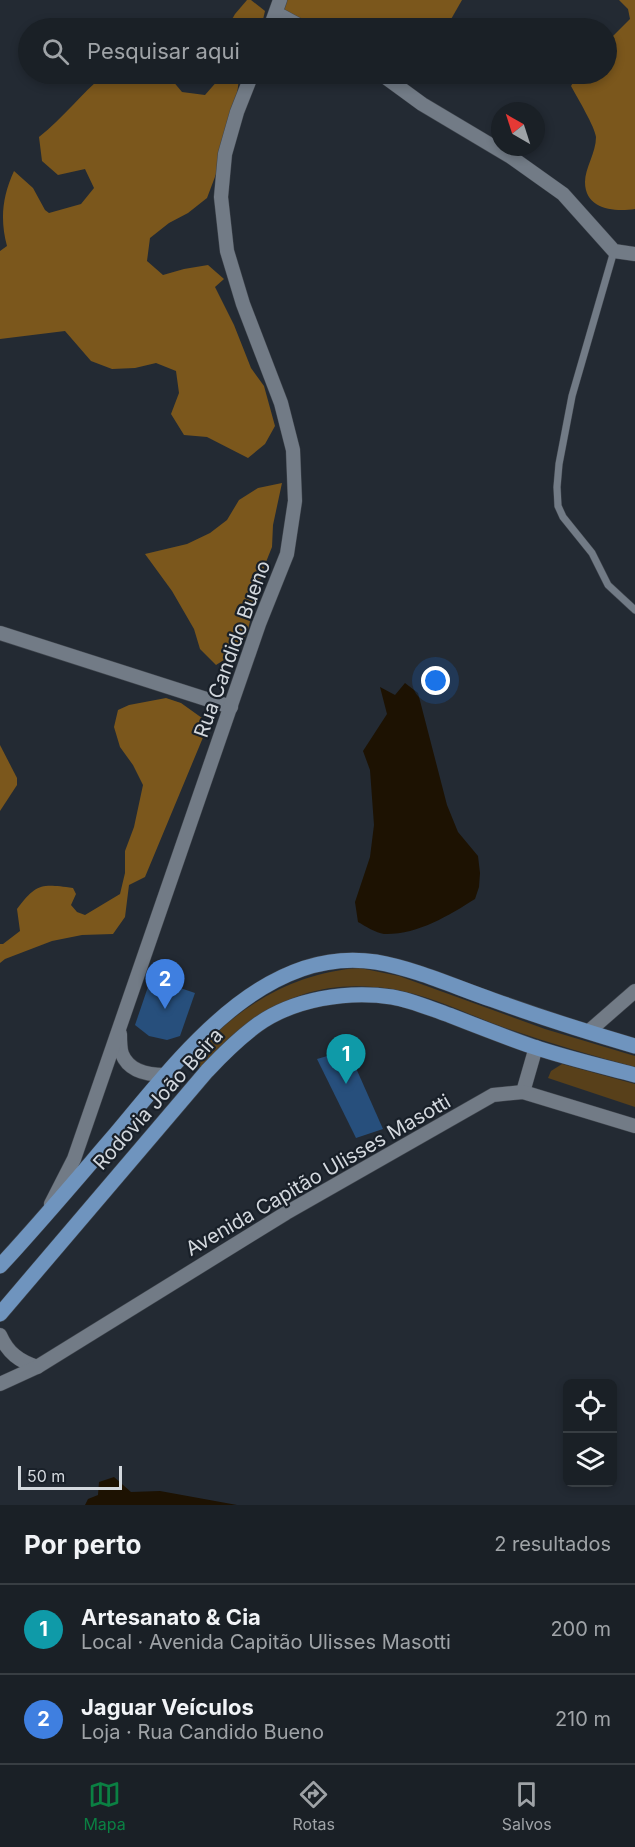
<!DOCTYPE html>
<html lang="pt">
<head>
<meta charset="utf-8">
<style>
  body { margin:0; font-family:Inter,sans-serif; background:#23282e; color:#f1f3f6 }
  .controls { position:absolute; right:18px; bottom:18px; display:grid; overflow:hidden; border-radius:9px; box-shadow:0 3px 9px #0003 }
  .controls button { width:54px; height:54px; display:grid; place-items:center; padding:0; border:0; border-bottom:2px solid #383e43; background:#1a2026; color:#f1f3f6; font:30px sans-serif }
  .compass { position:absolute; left:491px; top:102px; width:54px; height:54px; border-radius:50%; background:#1a2026; box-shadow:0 3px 9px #0003; rotate:321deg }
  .scale { position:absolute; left:18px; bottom:15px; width:104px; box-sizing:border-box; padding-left:6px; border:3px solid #d3d8de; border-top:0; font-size:16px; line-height:21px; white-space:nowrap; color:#d3d8de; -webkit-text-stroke:4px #192029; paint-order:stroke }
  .you { position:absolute; left:436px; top:681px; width:21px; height:21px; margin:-15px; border:4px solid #fff; border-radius:50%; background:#1a73e8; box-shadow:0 0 0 9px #1a73e833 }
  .badge { display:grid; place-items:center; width:39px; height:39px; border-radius:50%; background:#0b8043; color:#fff; font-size:20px; font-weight:700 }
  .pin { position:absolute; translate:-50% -50px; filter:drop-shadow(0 2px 3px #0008) }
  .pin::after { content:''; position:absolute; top:32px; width:21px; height:18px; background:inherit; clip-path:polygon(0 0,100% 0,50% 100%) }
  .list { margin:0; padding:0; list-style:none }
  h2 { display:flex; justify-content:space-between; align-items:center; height:78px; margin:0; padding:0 24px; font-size:26px }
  h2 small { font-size:20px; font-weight:400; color:#9fa3a7 }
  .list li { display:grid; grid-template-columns:39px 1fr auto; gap:18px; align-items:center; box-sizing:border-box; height:90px; padding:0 24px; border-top:2px solid #383e43 }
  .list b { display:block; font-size:22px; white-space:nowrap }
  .list p { margin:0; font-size:20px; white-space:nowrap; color:#9fa3a7 }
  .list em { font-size:20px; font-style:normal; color:#9fa3a7 }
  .icon { flex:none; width:33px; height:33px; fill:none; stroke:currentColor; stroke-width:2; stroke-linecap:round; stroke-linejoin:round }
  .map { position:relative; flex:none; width:635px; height:1505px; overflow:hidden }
  .search { position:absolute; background:#1a2026; box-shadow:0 3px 9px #0003; left:18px; right:18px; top:18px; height:66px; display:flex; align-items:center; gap:15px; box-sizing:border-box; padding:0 21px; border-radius:33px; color:#9fa3a7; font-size:22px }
  .sheet { height:258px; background:#1a2026 }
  nav { display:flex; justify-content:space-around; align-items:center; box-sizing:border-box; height:84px; border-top:2px solid #383e43; background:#1a2026; font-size:16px; color:#9fa3a7 }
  nav a { display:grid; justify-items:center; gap:3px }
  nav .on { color:#0b8043 }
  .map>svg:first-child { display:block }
  .green { fill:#58401a }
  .forest { fill:#7b571c }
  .water { fill:#1d1202 }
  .building { fill:#274f7c }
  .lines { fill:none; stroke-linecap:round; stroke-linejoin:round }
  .service-casing { stroke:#40464e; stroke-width:8 }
  .minor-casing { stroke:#40464e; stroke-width:15 }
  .primary-casing { stroke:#40464e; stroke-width:16 }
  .service { stroke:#727b86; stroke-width:7 }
  .minor { stroke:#727b86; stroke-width:14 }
  .primary { stroke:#6f94be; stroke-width:15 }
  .labels { text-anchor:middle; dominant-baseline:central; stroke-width:4.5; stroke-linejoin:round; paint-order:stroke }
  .street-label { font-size:20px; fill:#d3d8de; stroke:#192029 }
</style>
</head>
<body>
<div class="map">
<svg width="635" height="1505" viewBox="0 0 635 1505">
  <rect width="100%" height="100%" fill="#232a33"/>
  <g class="green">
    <path d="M360 968 399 976 545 1029 635 1056V1067C589 1055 544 1042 500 1026 465 1013 429 995 392 989 308 976 255 1008 201 1069L190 1060C234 1009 292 972 360 968Z"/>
    <path d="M562 1064 635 1084V1107L548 1078 551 1071Z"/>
  </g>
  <g class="forest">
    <path d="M247 0H251L265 11 261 28H227L235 14Z"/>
    <path d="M280 0H462L446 28H304L276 13Z"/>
    <path d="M619 0H635V209C615 212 585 210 585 182 585 168 596 153 596 137 595 127 577 97 571 86L578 74H606L607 42 630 19 628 9Z"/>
    <path d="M105 74H167L182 92 205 95 219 79 218 74H242L239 79 236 102 224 153 207 198 188 213 169 223 150 238 147 261 163 275 184 269 208 265 224 279 215 287 234 325 251 368 264 386 275 426 265 444 248 458 207 437 184 435 171 414 179 393 176 371 156 363 135 368 112 369 91 361 65 331 0 339V251L7 246C0 220 2 197 14 171L33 188 45 210 49 213 81 204 94 188 85 169 58 175 42 161 39 137C63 118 81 94 105 74Z"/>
    <path d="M282 483 273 525 272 547 264 567 247 633 235 653 216 665 200 649 194 629 172 591 145 554 187 544 210 533 227 520 239 500 258 488Z"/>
    <path d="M166 698 181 703 209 723 145 877 129 885 125 917 113 934 82 935 52 941 5 959 0 963V944H3L20 931 17 909C37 883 41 884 73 888L76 894 71 905 77 912 85 915 120 894 125 873V851L134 827 143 785 133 765 120 747 114 727 118 710 129 705Z"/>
    <path d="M0 745 17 778V785L0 811Z"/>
  </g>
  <g class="water">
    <path d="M405 683 418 693 447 805 458 832 478 856 480 873 479 887 475 899C448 916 417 935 384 934 376 933 365 926 358 922L355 902 370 857 374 825 370 770 363 751 387 714 380 687 395 695Z"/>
    <path d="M114 1477 131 1492 160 1491 237 1505H85L88 1499 98 1495 99 1482Z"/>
  </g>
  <g class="building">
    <path d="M151 978 195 993 180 1036 167 1040 149 1036 135 1025Z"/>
    <path d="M348 1050 383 1129 356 1138 317 1059Z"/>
  </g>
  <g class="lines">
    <defs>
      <path id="service" d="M614 251 572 396 559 464 557 487 558 506 563 517 592 553 608 585 635 610"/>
      <g id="minor">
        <path d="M276 13 304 28"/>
        <path d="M270 28 280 0"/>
        <path d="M381 74 422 104 511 157 563 194 614 251 635 254"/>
        <path d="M0 633 231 707"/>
        <path d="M588 1032 635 991"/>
        <path d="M120 1034C120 1040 120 1049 122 1054 129 1072 149 1075 165 1075"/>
        <path d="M523 1092 536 1047"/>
        <path d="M51 1204 74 1159 259 624 287 554 295 501 293 450 281 403 243 304 227 251 221 197 225 154 237 112 252 74"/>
        <path d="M0 1335C8 1353 19 1361 37 1367"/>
        <path d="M0 1384 37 1367 286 1213 493 1095 523 1092 635 1126"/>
      </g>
      <g id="primary">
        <path d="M0 1266C39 1224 76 1180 113 1137 178 1060 262 944 376 962 416 969 455 987 493 1000 540 1017 587 1032 635 1046"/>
        <path d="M0 1314 207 1071C222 1055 238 1039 257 1025 293 999 348 990 392 997 411 1000 431 1009 449 1015 477 1026 505 1037 534 1047 567 1058 601 1066 635 1075"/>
      </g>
    </defs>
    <use href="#service" class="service-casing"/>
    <use href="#minor" class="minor-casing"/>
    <use href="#primary" class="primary-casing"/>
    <use href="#service" class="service"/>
    <use href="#minor" class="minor"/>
    <use href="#primary" class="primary"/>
  </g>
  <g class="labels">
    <g class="street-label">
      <text transform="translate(232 649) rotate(-70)">Rua Candido Bueno</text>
      <text transform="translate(158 1099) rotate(-48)">Rodovia João Beira</text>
      <text transform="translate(318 1175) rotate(-30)">Avenida Capitão Ulisses Masotti</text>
    </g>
  </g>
</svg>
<div class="controls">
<button><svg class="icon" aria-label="locate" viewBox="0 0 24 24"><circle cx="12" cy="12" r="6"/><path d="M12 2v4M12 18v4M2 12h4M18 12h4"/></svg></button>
<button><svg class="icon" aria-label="layers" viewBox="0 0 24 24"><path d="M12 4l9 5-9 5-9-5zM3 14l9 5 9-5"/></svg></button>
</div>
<svg class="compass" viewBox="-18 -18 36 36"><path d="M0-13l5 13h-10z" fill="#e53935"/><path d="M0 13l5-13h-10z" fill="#9fa3a7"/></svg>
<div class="scale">50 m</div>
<div class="you"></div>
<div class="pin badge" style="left:346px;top:1084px;background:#0f9aa8">1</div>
<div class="pin badge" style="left:165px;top:1009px;background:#3f7fe0">2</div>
<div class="search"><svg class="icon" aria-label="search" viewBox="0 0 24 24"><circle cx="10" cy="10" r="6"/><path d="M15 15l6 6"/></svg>Pesquisar aqui</div>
</div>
<section class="sheet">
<h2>Por perto<small>2 resultados</small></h2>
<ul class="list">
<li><span class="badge" style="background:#0f9aa8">1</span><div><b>Artesanato &amp; Cia</b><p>Local · Avenida Capitão Ulisses Masotti</p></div><em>200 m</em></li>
<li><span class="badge" style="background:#3f7fe0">2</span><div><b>Jaguar Veículos</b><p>Loja · Rua Candido Bueno</p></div><em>210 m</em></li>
</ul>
</section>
<nav>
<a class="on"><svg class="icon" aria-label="map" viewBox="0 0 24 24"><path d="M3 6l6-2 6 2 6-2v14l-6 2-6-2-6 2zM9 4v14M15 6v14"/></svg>Mapa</a>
<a><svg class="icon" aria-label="directions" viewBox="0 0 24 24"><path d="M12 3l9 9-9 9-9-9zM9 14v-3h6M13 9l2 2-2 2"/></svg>Rotas</a>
<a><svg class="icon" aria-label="saved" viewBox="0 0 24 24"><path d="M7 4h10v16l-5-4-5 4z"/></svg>Salvos</a>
</nav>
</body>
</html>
